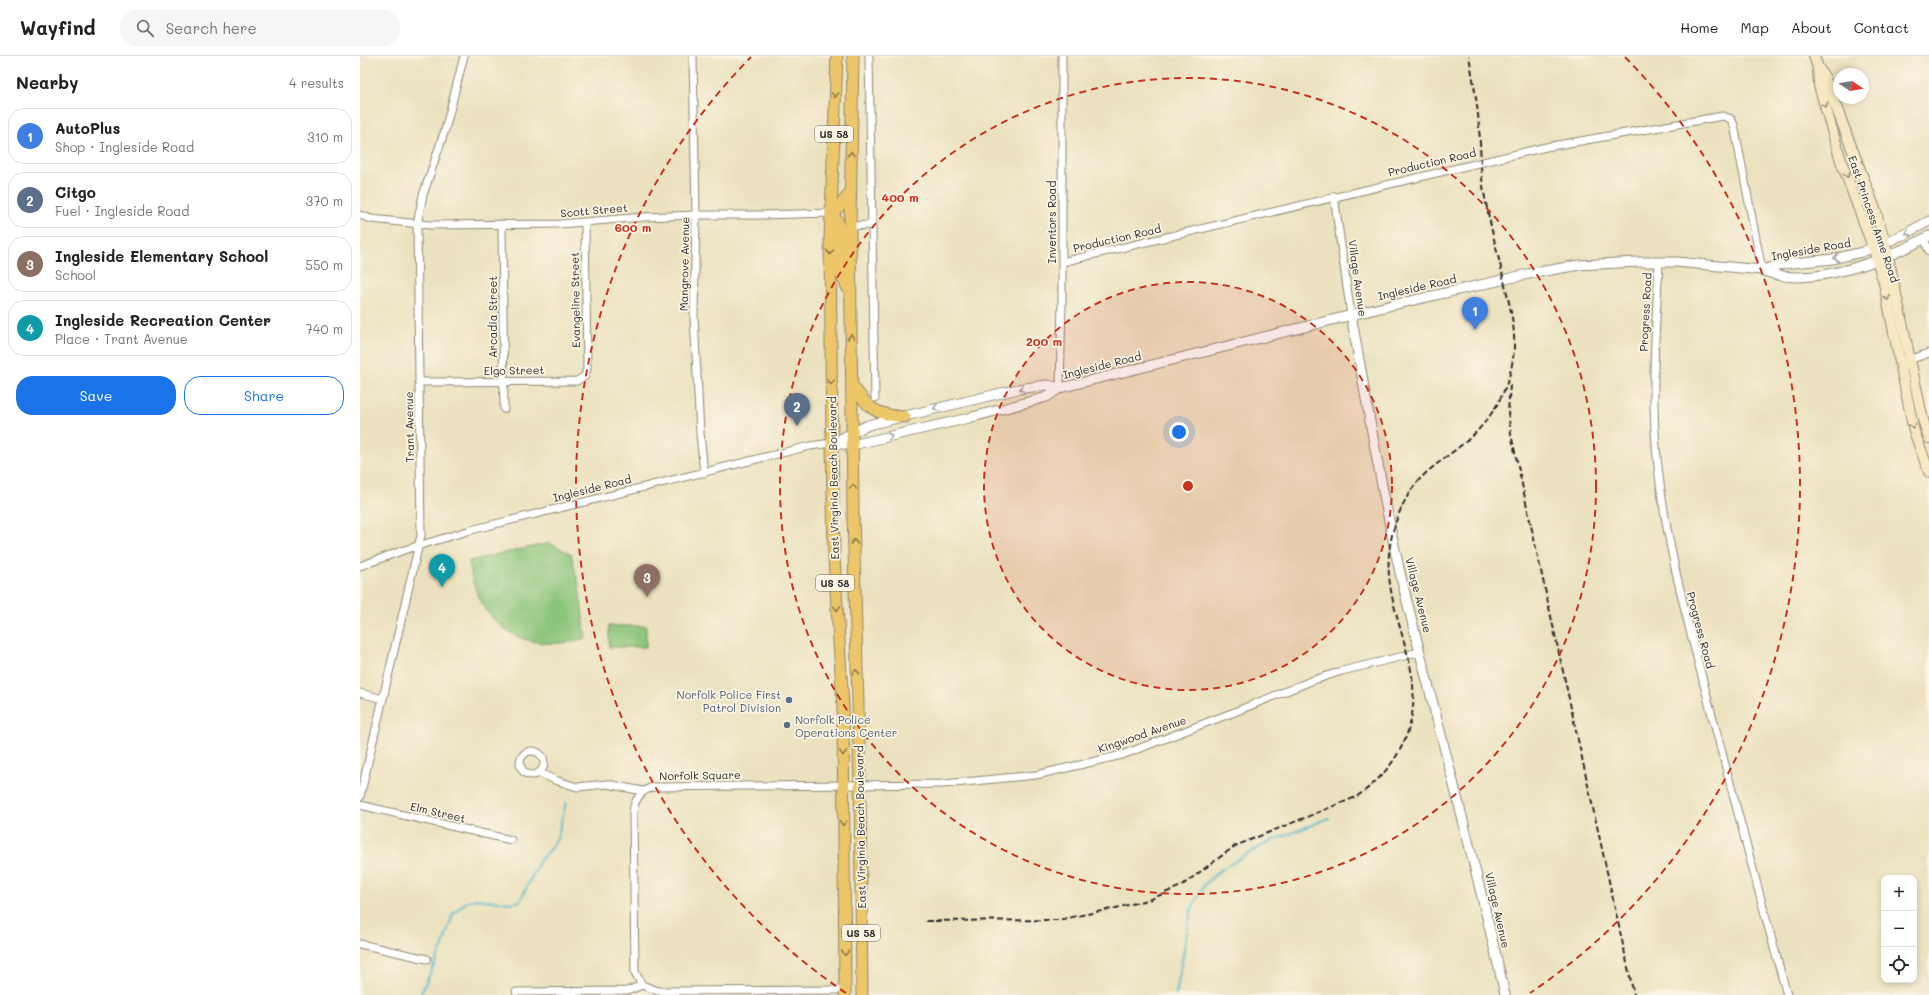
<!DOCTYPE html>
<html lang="en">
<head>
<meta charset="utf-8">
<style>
  body { margin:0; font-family:Mali,sans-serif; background:#f6f6f6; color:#202124 }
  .controls { position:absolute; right:12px; bottom:12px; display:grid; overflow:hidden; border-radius:8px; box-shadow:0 2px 6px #0003 }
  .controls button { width:36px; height:36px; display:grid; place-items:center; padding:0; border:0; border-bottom:1px solid #e0e0e0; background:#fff; color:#202124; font:20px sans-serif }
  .compass { position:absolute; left:1473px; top:12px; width:36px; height:36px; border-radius:50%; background:#fff; box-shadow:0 2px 6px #0003; rotate:102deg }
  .you { position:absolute; left:819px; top:376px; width:14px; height:14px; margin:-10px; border:3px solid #fff; border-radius:50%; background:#1a73e8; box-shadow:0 0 0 6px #1a73e833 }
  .badge { display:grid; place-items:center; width:26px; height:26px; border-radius:50%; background:#1a73e8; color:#fff; font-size:13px; font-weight:700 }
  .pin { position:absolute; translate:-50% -33px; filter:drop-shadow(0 1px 2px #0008) }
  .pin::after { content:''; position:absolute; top:21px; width:14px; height:12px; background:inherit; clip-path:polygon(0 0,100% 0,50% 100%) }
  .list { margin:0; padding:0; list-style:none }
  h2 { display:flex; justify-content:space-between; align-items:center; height:52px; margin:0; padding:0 16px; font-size:17px }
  h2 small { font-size:13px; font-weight:400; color:#757577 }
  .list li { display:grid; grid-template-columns:26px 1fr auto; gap:12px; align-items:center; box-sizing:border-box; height:56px; margin:0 8px 8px; padding:0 8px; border:1px solid #e0e0e0; border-radius:16px }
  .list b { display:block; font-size:15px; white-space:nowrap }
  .list p { margin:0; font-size:13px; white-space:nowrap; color:#757577 }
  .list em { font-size:13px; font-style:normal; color:#757577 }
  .actions { display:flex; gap:8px; padding:12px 16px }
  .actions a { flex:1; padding:9px 0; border:1px solid #1a73e8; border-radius:16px; text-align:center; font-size:14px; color:#1a73e8 }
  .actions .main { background:#1a73e8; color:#fff }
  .icon { flex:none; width:22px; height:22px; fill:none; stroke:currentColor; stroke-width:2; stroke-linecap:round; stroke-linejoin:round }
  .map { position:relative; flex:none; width:1569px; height:939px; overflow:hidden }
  header { display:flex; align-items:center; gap:24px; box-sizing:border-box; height:56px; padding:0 20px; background:#fff; border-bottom:1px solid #e0e0e0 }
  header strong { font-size:19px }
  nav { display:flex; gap:22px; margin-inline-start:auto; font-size:14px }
  .search { width:280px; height:36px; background:#f6f6f6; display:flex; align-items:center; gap:10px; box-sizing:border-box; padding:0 14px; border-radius:22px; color:#757577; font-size:15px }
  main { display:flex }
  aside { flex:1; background:#fff }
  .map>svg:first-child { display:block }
  .green { fill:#8cc57a; stroke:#5c7852 }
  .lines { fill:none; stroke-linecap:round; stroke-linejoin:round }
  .stream { stroke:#4fb9cc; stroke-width:2 }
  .minor-casing { stroke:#8b8674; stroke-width:9 }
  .tertiary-casing { stroke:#8b8674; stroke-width:11 }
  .secondary-casing { stroke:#8b8674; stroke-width:12 }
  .primary-casing { stroke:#8b8674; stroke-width:13 }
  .minor { stroke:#fff; stroke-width:7 }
  .tertiary { stroke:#fff; stroke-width:9 }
  .secondary { stroke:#f7e8c3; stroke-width:10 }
  .primary { stroke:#ecc669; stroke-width:11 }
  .rail { stroke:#2b2b2b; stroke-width:2; stroke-dasharray:6 3; stroke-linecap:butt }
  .oneway { stroke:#8c784a }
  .oneway2 { stroke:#918a77 }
  .oneway3 { stroke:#a0a0a0 }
  .ring { fill:none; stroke:#c8321e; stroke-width:2; stroke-dasharray:7 5 }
  .service-dot { fill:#5c6f8a; stroke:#fcf5e5; stroke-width:1.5 }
  .labels { text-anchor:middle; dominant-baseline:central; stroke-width:3.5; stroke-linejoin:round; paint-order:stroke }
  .shield { fill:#fcf5e5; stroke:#6a6863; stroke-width:1 }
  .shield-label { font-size:10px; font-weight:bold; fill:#2b2b2b }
  .street-label { font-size:11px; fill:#2b2b2b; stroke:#fcf5e5 }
  .service-label { font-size:11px; fill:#4e5e75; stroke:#fcf5e5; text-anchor:end }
  .centre { fill:#c8321e; stroke:#fcf5e5; stroke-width:2 }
  .ring-label { font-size:12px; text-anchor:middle; font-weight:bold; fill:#c8321e; stroke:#fcf5e5; stroke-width:3.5; stroke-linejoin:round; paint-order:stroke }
</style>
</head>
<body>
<header>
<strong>Wayfind</strong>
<div class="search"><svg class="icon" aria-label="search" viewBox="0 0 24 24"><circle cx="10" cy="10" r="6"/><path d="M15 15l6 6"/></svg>Search here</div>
<nav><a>Home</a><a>Map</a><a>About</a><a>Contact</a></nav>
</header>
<main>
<aside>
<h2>Nearby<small>4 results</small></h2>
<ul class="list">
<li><span class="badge" style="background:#3f7fe0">1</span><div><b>AutoPlus</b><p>Shop · Ingleside Road</p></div><em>310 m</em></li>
<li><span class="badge" style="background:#5c6f8a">2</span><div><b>Citgo</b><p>Fuel · Ingleside Road</p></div><em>370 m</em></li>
<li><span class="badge" style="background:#8d6e63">3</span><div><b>Ingleside Elementary School</b><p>School</p></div><em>550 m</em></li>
<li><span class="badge" style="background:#0f9aa8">4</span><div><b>Ingleside Recreation Center</b><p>Place · Trant Avenue</p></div><em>740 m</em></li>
</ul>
<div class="actions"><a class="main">Save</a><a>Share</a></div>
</aside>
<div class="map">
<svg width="1569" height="939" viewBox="0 0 1569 939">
  <rect width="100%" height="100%" fill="#fcf5e5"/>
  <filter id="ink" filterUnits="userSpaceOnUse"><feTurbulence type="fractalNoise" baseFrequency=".025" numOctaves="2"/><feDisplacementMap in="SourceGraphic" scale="8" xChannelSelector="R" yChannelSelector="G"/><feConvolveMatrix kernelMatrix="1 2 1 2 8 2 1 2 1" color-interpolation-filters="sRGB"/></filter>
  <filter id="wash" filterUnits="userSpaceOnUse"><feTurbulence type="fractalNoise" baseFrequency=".012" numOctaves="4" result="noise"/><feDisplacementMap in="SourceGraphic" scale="16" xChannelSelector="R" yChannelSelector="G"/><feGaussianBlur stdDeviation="0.9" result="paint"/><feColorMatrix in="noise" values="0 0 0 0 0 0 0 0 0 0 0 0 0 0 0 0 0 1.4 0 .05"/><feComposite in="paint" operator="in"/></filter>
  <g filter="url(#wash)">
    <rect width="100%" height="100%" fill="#ebe1be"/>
    <g class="green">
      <path d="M189 487 211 498 219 530 226 582C165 601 116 569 109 505Z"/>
      <rect x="249" y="570" width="37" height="21"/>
    </g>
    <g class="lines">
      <g class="stream">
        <path d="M60 939 82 892 93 858 106 846 115 843 151 847 160 845 180 804 192 791 197 783 206 747"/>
        <path d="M816 939 831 854 845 828 860 814 909 786 969 762"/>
      </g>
    </g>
  </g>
  <g filter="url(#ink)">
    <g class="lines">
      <defs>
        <g id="minor">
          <path d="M333 0 336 159 334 261 340 377 344 417"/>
          <path d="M509 0 515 342"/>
          <path d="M974 140 991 259"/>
          <path d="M0 159 11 163 70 169 200 168 284 161 336 159H402L471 157"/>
          <path d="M142 168 144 353"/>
          <path d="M490 170 510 169"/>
          <path d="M1564 183 1569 195"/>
          <path d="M702 206 1186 91 1363 60 1371 63 1374 69 1402 214"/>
          <path d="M1299 206C1296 267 1291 329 1296 390 1303 478 1327 563 1349 648 1375 745 1400 842 1427 939"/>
          <path d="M1546 305 1569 297"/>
          <path d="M59 326 217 325 225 320 227 312 225 167"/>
          <path d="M700 332 702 246V0"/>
          <path d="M0 510 44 494 111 474 450 390 472 387"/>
          <path d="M0 637 23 643"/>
          <circle cx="172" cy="707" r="12"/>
          <path d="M180 717 195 724 217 731 247 728 283 735"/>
          <path d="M0 741 61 479 57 168 63 139 85 74 104 0"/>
          <path d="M0 749 151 784"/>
          <path d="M0 888 67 903"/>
          <path d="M485 934 298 935 282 929 275 916 273 755C275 742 281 735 293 731L584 728 676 719 762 699 877 655 951 625 982 615 1060 596"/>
          <path d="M156 936 267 935 282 929"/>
        </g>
        <g id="tertiary">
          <path d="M1402 214C1448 235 1528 203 1569 180"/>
          <path d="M991 259C1007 346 1021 434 1041 521 1075 660 1114 799 1145 939"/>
          <path d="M472 387 492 389 609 362 687 341 700 332 1024 251 1168 218 1219 209 1278 206H1316L1402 214 1423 208 1473 203 1502 196 1545 178 1569 165"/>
          <path d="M472 387 508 369 658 333 687 329 700 332"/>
        </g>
        <g id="secondary">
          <path d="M1454 0 1458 12 1459 29 1481 105 1513 191 1524 227 1554 375 1569 416"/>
          <path d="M1459 13 1465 22 1515 153 1525 187 1563 364 1569 382"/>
        </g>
        <g id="primary">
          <path d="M477 0 470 183 472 387 474 501 483 651 485 939"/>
          <path d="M493 0 490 170 493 456 500 728 502 939"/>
          <path d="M471 157C488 171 477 195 480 214 481 221 486 228 489 234"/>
          <path d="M471 157 479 151 490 137"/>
          <path d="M492 329C509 353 515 359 545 361"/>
        </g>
      </defs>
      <use href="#minor" class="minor-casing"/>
      <use href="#tertiary" class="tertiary-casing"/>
      <use href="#secondary" class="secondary-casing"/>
      <use href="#primary" class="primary-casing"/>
      <use href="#minor" class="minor"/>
      <use href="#tertiary" class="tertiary"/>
      <use href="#secondary" class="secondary"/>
      <use href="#primary" class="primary"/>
      <g class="rail">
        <path d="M1150 329 1148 356 1151 378 1274 939"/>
        <path d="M566 865 698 864 756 852 791 843 821 830 875 790 996 741C1040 711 1061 667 1051 614 1043 573 1023 533 1030 490 1033 468 1044 441 1059 424 1074 408 1093 397 1110 382 1133 361 1149 333 1153 302 1157 275 1150 251 1144 225 1137 194 1128 162 1123 130 1120 111 1121 92 1119 73 1118 48 1113 24 1109 0"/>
      </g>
    </g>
    <defs><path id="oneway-chevron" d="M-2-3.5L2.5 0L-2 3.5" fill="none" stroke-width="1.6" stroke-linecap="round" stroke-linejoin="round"/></defs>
    <g class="oneway">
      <use href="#oneway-chevron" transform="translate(475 39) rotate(92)"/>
      <use href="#oneway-chevron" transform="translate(491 98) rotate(-89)"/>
      <use href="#oneway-chevron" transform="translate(470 196) rotate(90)"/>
      <use href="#oneway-chevron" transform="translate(491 281) rotate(-91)"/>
      <use href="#oneway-chevron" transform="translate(471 326) rotate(90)"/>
      <use href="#oneway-chevron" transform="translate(493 431) rotate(-91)"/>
      <use href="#oneway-chevron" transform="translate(494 486) rotate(-91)"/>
      <use href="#oneway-chevron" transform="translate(477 552) rotate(87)"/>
      <use href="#oneway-chevron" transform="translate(496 616) rotate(-91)"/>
      <use href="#oneway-chevron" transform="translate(483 697) rotate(90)"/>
      <use href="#oneway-chevron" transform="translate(483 767) rotate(90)"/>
      <use href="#oneway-chevron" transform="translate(485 897) rotate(90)"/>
    </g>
    <g class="oneway2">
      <use href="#oneway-chevron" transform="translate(1465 49) rotate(72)"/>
      <use href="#oneway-chevron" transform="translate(1487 119) rotate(70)"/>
      <use href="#oneway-chevron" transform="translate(1527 242) rotate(78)"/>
      <use href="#oneway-chevron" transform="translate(1553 370) rotate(78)"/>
    </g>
    <g class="oneway3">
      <use href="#oneway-chevron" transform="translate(1548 177) rotate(153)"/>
      <use href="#oneway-chevron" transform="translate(1476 202) rotate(169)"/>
      <use href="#oneway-chevron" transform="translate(662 333) rotate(170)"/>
      <use href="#oneway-chevron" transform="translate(576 352) rotate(166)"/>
      <use href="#oneway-chevron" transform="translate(530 380) rotate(-14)"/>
    </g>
  </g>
  <circle cx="828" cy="430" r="204" fill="#c8321e" fill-opacity=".12"/>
  <g class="ring">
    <circle cx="828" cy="430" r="204"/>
    <circle cx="828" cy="430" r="408"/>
    <path d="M486 937A612 612 0 0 1 391 1M1265 1A612 612 0 0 1 1170 937"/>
  </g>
  <g class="service-dot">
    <circle cx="429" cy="644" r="4"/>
    <circle cx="427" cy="669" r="4"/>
  </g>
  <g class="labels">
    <g class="shield">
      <rect x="455" y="70" width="38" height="16" rx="3"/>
      <rect x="456" y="519" width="38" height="16" rx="3"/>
      <rect x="482" y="869" width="38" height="16" rx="3"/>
    </g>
    <g class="shield-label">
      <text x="474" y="78">US 58</text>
      <text x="475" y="527">US 58</text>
      <text x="501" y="877">US 58</text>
    </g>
    <g class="street-label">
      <text transform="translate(1072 106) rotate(-13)">Production Road</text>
      <text transform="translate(234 154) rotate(-5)">Scott Street</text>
      <text transform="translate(1514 163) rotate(71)">East Princess Anne Road</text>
      <text transform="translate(691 166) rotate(-90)">Inventors Road</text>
      <text transform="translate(757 182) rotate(-13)">Production Road</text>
      <text transform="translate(1451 193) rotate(-10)">Ingleside Road</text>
      <text transform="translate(324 208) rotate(-89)">Mangrove Avenue</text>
      <text transform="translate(998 222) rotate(82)">Village Avenue</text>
      <text transform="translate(1057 231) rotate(-13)">Ingleside Road</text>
      <text transform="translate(215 244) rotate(-91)">Evangeline Street</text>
      <text transform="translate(1285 256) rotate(-87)">Progress Road</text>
      <text transform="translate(132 261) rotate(-90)">Arcadia Street</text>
      <text transform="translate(742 309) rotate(-14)">Ingleside Road</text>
      <text transform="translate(154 314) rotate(-1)">Elgo Street</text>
      <text transform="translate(49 371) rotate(-91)">Trant Avenue</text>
      <text transform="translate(473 422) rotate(-91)">East Virginia Beach Boulevard</text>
      <text transform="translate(232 432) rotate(-14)">Ingleside Road</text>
      <text transform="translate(1059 539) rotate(76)">Village Avenue</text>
      <text transform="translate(1341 574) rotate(75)">Progress Road</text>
      <text transform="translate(782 678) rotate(-19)">Kingwood Avenue</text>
      <text transform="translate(340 719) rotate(-1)">Norfolk Square</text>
      <text transform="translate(78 756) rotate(13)">Elm Street</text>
      <text transform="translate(500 771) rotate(-91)">East Virginia Beach Boulevard</text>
      <text transform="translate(1138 854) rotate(77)">Village Avenue</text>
    </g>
    <g class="service-label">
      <text x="421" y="638">Norfolk Police First<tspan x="421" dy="13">Patrol Division</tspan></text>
      <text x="435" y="663" text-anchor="start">Norfolk Police<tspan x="435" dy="13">Operations Center</tspan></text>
    </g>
  </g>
  <circle cx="828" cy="430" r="6" class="centre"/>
  <g class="ring-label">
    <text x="540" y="146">400 m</text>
    <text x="273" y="176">600 m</text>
    <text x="684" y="290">200 m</text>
  </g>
</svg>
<div class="controls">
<button>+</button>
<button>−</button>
<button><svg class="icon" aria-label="locate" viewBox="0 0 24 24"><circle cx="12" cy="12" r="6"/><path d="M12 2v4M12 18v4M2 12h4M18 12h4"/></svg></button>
</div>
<svg class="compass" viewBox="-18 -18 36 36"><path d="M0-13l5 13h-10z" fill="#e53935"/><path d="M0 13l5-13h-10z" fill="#757577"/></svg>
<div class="you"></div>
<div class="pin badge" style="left:1115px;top:274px;background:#3f7fe0">1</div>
<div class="pin badge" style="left:437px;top:370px;background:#5c6f8a">2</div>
<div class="pin badge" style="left:287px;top:541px;background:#8d6e63">3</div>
<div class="pin badge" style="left:82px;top:531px;background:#0f9aa8">4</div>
</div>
</main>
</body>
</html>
